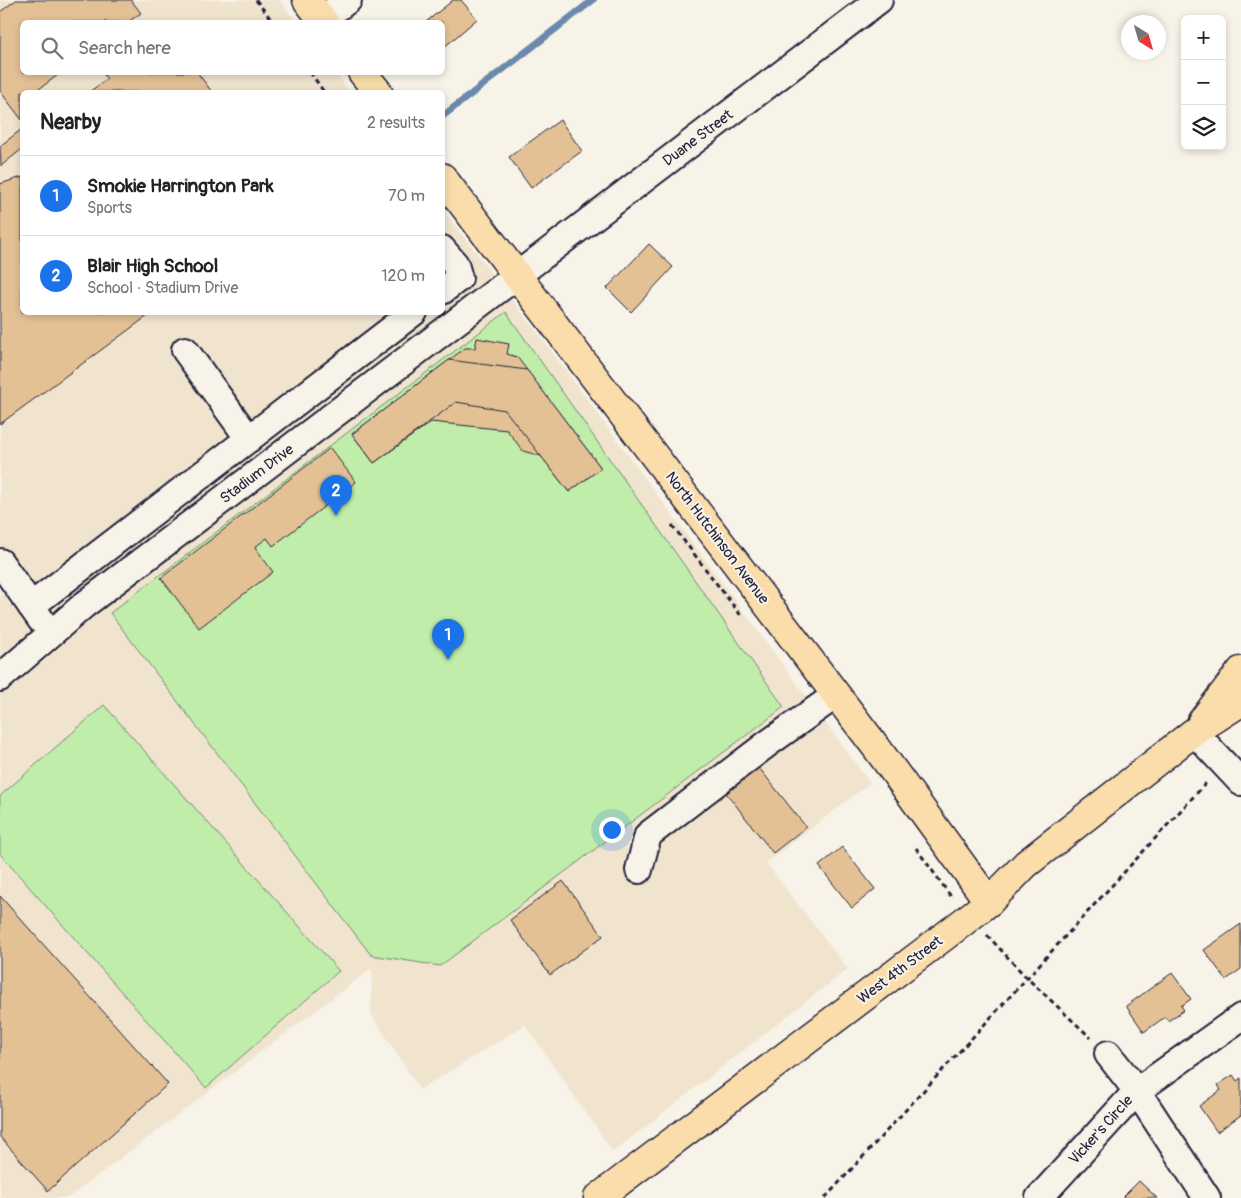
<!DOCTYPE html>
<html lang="en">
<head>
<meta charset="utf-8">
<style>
  body { margin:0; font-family:Pangolin,sans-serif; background:#f6f6f6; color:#222 }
  .controls { position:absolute; right:15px; top:15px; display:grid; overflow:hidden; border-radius:8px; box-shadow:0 2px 8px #0003 }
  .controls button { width:45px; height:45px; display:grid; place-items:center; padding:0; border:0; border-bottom:1px solid #e0e0e0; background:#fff; color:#222; font:25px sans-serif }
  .compass { position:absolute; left:1121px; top:15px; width:45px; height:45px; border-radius:50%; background:#fff; box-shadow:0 2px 8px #0003; rotate:143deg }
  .you { position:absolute; left:611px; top:829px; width:18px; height:18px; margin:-12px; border:4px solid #fff; border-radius:50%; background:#1a73e8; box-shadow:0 0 0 8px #1a73e833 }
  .badge { display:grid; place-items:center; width:32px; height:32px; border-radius:50%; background:#1a73e8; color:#fff; font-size:16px; font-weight:700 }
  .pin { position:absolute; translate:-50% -41px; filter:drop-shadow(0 1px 2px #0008) }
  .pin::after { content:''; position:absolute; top:26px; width:18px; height:15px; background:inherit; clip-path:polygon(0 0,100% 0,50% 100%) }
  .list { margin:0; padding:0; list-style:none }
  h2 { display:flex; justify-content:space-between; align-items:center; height:65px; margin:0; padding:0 20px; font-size:21px }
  h2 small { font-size:16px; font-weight:400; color:#767676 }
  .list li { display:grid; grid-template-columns:32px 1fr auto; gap:15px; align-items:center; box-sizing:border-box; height:80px; padding:0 20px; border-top:1px solid #e0e0e0 }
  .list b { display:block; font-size:19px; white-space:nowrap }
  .list p { margin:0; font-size:16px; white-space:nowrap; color:#767676 }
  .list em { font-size:16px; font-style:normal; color:#767676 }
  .icon { flex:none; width:28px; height:28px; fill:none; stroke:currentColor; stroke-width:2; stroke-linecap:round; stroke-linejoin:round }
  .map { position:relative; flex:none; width:1241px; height:1198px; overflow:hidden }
  .search { position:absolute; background:#fff; box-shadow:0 2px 8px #0003; left:20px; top:20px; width:425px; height:55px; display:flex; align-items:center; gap:12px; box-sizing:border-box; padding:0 18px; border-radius:8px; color:#767676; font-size:19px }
  .panel { position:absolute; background:#fff; box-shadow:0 2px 8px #0003; left:20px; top:90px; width:425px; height:225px; border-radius:8px }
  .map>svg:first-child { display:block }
  .built { fill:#f1e4cf }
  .green { fill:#c0edaa; stroke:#718872 }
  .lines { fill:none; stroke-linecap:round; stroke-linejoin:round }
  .stream { stroke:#6b89ac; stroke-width:7 }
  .building { fill:#e4c195; stroke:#22223b }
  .minor-casing { stroke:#22223b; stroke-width:30 }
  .major-casing { stroke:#22223b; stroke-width:31 }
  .path { stroke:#22223b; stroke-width:3; stroke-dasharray:5 4; stroke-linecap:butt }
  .minor { stroke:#f7f3e8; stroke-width:26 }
  .major { stroke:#fbddab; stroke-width:28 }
  .labels { text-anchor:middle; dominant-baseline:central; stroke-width:4; stroke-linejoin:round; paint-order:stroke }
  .street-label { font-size:15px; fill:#22223b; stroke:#f7f3e8 }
</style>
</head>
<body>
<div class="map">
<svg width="1241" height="1198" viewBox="0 0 1241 1198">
  <rect width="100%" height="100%" fill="#f7f3e8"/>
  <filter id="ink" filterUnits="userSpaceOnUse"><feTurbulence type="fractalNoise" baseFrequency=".02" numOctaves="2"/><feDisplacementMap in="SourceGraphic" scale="10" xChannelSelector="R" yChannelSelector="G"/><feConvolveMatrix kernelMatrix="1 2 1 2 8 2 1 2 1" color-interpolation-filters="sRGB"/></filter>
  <g filter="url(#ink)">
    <path class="built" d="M0 0H280L297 22H22V72L335 73 350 92H22V312H442L443 210 541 337 870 783 766 863 848 969 613 1152 525 1025 420 1090 371 1014 372 968 68 1198H0Z"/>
    <g class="green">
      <path d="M506 312 784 707 440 966 371 955 110 613Z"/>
      <path d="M104 705 339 971 206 1088 0 854V796Z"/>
    </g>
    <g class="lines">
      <path class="stream" d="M444 115 593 0"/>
    </g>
    <g class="building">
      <path d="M16 0H131L141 13 128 22H22V72H62L35 92H22V120L0 91V12Z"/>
      <path d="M453 0H461L477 19 442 49V22H426Z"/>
      <path d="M102 72H197L212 92H89L107 79Z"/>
      <path d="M560 120 582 151 531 188 509 157Z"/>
      <path d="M22 129V149L1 166 0 146Z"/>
      <path d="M22 177V312H153L0 424V184Z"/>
      <path d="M649 244 673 267 631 312 607 288Z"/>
      <path d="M477 338 509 344 507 354 517 357 601 468 569 492 541 456 523 451 507 430 431 422 374 463 352 434 465 348H475Z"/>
      <path d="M449 360 527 370 601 468 569 492 505 410 456 402 374 463 352 434Z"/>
      <path d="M330 448 356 482 273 546 267 538 255 547 273 572 199 628 161 578Z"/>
      <path d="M756 764 806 827 773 853 723 789Z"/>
      <path d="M842 847 875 889 852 908 819 866Z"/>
      <path d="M563 881 603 936 550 975 510 920Z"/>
      <path d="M0 896 168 1084 48 1191 0 1137Z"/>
      <path d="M1241 924V969L1226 980 1204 950Z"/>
      <path d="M1172 973 1191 999 1181 1006 1184 1010 1168 1021 1165 1017 1144 1032 1126 1006Z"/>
      <path d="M1233 1075 1237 1081 1241 1078V1115L1217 1132 1199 1106 1221 1090 1218 1085Z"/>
      <path d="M1139 1181 1157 1198H1122Z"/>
    </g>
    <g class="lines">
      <defs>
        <g id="minor">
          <path d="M318 22 348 0"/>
          <path d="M442 249 455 264 459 278 442 291"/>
          <path d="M185 350 249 439"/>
          <path d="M0 562 41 620"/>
          <path d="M31 606 414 312"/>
          <path d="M0 678 84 605 879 0"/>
          <path d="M1194 732 1241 782"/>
          <path d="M639 870 648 835 767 744 836 695"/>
          <path d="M1108 1054 1137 1091 1241 1017"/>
          <path d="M1039 1198 1137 1091 1207 1198"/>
        </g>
        <g id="major">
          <path d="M307 0 324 22"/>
          <path d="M362 72 378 92"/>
          <path d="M442 177 879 751 989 902"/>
          <path d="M1202 721 1241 671"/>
          <path d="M598 1198 958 926 989 902 1026 864 1194 732 1241 702"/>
        </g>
      </defs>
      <use href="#minor" class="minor-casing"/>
      <use href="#major" class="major-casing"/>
      <g class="path">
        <path d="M256 0 273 22"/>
        <path d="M310 72 324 92"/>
        <path d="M672 525 742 617"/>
        <path d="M916 848 952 898"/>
        <path d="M987 935 1027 978 1091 1038"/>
        <path d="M825 1198 1207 782"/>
      </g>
      <use href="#minor" class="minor"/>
      <use href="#major" class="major"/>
    </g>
  </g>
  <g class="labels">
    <g class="street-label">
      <text transform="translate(698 138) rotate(-37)">Duane Street</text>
      <text transform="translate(257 474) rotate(-37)">Stadium Drive</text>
      <text transform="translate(717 538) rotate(53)">North Hutchinson Avenue</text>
      <text transform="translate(900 970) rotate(-37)">West 4th Street</text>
      <text transform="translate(1101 1130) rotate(-48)">Vicker's Circle</text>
    </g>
  </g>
</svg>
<div class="controls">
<button>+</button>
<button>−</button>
<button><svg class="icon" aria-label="layers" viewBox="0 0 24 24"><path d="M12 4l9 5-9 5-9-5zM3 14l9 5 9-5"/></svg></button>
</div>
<svg class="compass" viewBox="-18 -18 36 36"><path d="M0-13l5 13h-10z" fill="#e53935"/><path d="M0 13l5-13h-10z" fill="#767676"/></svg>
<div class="you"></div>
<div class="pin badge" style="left:448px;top:660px">1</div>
<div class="pin badge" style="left:336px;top:516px">2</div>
<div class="search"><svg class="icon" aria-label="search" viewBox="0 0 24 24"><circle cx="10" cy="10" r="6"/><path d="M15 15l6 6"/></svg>Search here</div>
<section class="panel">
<h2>Nearby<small>2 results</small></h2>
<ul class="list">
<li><span class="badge">1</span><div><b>Smokie Harrington Park</b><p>Sports</p></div><em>70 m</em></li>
<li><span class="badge">2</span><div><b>Blair High School</b><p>School · Stadium Drive</p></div><em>120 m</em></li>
</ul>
</section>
</div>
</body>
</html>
